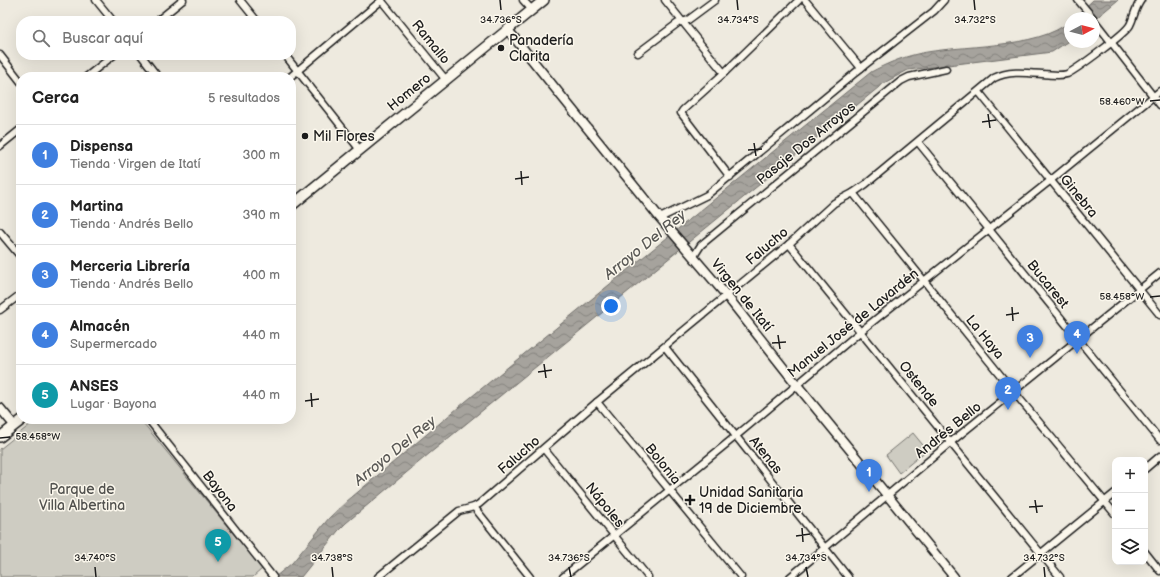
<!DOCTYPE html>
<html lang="es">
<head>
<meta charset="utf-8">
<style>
  body { margin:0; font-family:"Balsamiq Sans",sans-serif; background:#f2f2f2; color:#222 }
  .controls { position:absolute; right:12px; bottom:12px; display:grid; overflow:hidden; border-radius:8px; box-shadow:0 4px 16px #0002 }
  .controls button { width:36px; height:36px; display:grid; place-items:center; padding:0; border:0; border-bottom:1px solid #e0e0e0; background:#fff; color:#222; font:20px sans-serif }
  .compass { position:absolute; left:1064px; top:12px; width:36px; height:36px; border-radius:50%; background:#fff; box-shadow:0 4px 16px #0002; rotate:83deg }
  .you { position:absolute; left:611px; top:306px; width:14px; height:14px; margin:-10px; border:3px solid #fff; border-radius:50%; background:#1a73e8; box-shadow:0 0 0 6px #1a73e833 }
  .badge { display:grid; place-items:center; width:26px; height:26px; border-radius:50%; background:#0b8043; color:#fff; font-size:13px; font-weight:700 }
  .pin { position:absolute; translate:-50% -33px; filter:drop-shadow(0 1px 2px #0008) }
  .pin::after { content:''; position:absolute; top:21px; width:14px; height:12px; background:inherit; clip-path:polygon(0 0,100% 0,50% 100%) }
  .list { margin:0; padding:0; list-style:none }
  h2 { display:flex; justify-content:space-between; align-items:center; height:52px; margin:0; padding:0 16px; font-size:17px }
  h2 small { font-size:13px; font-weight:400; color:#767676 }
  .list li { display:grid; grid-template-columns:26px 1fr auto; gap:12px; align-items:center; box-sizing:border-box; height:60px; padding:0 16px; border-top:1px solid #e0e0e0 }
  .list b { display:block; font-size:15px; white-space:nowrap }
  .list p { margin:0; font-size:13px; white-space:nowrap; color:#767676 }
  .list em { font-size:13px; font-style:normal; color:#767676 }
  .icon { flex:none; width:22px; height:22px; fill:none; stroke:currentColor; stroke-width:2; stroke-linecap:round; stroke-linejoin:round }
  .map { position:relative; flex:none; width:1160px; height:577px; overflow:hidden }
  .search { position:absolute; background:#fff; box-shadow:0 4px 16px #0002; left:16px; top:16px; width:280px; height:44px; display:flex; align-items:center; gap:10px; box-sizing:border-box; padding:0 14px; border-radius:16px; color:#767676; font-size:15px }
  .panel { position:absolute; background:#fff; box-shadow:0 4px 16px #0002; left:16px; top:72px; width:280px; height:352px; border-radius:16px }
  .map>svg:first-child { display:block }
  .park { fill:#ceccc2; stroke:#75746f }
  .water { fill:url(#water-waves); stroke:#6f6d69 }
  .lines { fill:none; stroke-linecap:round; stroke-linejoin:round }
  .minor-casing { stroke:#1c1c1c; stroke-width:9 }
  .tertiary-casing { stroke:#1c1c1c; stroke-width:11 }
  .secondary-casing { stroke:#1c1c1c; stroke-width:12 }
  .minor { stroke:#fbf7ec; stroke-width:6 }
  .tertiary { stroke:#fbf7ec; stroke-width:8 }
  .secondary { stroke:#fbf7ec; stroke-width:9 }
  .ticks { fill:none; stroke:#1c1c1c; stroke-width:1.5 }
  .poi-dot { fill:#1c1c1c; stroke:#fbf7ec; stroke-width:1.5 }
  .labels { text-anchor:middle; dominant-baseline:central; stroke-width:3; stroke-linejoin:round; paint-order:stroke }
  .poi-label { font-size:14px; fill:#1c1c1c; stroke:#fbf7ec; text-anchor:start }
  .street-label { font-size:14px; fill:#1c1c1c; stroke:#fbf7ec }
  .park-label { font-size:14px; fill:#51514e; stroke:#fbf7ec }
  .water-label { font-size:15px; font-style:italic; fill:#5a5956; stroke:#fbf7ec }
  .ticks-label { font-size:10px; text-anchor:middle; fill:#1c1c1c; stroke:#fbf7ec; stroke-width:3; stroke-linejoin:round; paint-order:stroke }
</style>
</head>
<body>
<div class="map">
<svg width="1160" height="577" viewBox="0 0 1160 577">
  <defs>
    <pattern id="water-waves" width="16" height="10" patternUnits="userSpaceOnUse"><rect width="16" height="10" fill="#a6a39d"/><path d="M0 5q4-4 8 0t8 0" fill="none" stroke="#86847f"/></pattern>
  </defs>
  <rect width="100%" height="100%" fill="#eeeadf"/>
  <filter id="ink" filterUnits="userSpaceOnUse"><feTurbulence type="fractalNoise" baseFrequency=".025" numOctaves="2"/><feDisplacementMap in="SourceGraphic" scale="8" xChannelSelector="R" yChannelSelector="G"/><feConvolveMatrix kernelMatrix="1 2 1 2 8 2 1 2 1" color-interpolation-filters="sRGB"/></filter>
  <g filter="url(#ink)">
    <g class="park">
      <path d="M37 419H140L262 569 253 577H0V449Z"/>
      <path d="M913 433 927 450 899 473 886 455Z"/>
    </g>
    <g class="water">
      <path d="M1093 0H1118L1094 20V18H1074Z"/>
      <path d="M1070 21V40L1052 52 908 70 884 83 424 458 346 523 338 531 301 577H275L292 563 329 518 346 502 465 402 871 72C886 64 900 58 917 54 959 44 1038 50 1070 21Z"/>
    </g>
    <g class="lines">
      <defs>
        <g id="minor">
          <path d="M96 0 113 21"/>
          <path d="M240 0 257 21"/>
          <path d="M381 0 446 80"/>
          <path d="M523 0 532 10"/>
          <path d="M665 0 724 73"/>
          <path d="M805 0 861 68"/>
          <path d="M1078 0 1093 18"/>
          <path d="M1094 20 1160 105"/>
          <path d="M157 21 183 0"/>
          <path d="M638 53 678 23 688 20 715 0"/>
          <path d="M0 55 21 82"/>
          <path d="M141 55 158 77"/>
          <path d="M285 55 360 150"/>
          <path d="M86 77 114 55"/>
          <path d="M290 77 382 0"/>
          <path d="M979 92 1160 315"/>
          <path d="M918 142 1160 440"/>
          <path d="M0 146 21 129"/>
          <path d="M730 177 681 113 683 110 724 73 799 0"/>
          <path d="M853 193 1014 392 1115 514"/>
          <path d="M660 218 707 195 861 68 934 11 944 0"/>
          <path d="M0 232 21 257"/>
          <path d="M789 244 1060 577"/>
          <path d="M694 256 701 245 901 81 909 77 946 69"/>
          <path d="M0 310 21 294"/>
          <path d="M665 347 848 577"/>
          <path d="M597 402 741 577"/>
          <path d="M148 419 273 577"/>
          <path d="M544 449 648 577"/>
          <path d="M1145 469 1160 456"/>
          <path d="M474 507 530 577"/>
          <path d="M1145 552 1160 571"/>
          <path d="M378 577 459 511 474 507 479 504 597 402 789 244 834 203 853 193 866 184 994 78C1013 68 1037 75 1058 75 1061 75 1064 75 1067 74 1077 69 1125 34 1130 25 1134 17 1135 8 1141 0"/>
          <path d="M563 577 736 436 861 331 1051 180 1160 91"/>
          <path d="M790 577 951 442 1160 273"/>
          <path d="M1012 577 1115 493"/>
        </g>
        <g id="tertiary">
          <path d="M508 30 660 218 726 295 797 385 954 577"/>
          <path d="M0 408 14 425"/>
        </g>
        <g id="secondary">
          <path d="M291 206 544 0"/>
          <path d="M0 437 23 419"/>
        </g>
      </defs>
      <use href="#minor" class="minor-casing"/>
      <use href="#tertiary" class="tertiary-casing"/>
      <use href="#secondary" class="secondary-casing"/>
      <use href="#minor" class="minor"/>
      <use href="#tertiary" class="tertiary"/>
      <use href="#secondary" class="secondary"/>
    </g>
  </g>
  <path class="ticks" d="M500 0 501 10M737 0 738 10M974 0 975 10M1150 101 1160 100M988 114 990 128M982 122 996 120M754 143 756 156M748 150 762 149M521 171 522 185M515 179 529 177M1150 297 1160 296M1012 307 1013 321M1006 315 1019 313M778 335 780 349M772 343 786 342M544 364 546 378M538 372 552 370M311 393 312 407M305 401 319 399M0 438 10 437M1035 500 1037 513M1029 507 1043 506M802 528 803 542M796 536 810 534M95 567 96 577M332 567 333 577M569 567 571 577M806 567 808 577M1044 567 1045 577"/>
  <g class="poi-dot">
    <circle cx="501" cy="48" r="4"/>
    <circle cx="305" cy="136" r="4"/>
    <path d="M688 494h4v4h4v4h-4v4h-4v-4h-4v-4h4z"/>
  </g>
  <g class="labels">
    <g class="poi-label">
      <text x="509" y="40">Panadería<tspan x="509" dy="16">Clarita</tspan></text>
      <text x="313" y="136">Mil Flores</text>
      <text x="699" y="492">Unidad Sanitaria<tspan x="699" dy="16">19 de Diciembre</tspan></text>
    </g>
    <g class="street-label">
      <text transform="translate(431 42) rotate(51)">Ramallo</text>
      <text transform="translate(409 92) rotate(-39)">Homero</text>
      <text transform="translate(806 143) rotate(-39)">Pasaje Dos Arroyos</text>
      <text transform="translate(1079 196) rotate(51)">Ginebra</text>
      <text transform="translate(767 246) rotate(-40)">Falucho</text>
      <text transform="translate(1048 284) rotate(51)">Bucarest</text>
      <text transform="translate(742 295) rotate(51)">Virgen de Itatí</text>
      <text transform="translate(853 323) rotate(-39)">Manuel José de Lavardén</text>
      <text transform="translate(985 337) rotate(51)">La Haya</text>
      <text transform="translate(919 384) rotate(51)">Ostende</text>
      <text transform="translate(948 430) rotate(-39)">Andrés Bello</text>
      <text transform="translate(519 455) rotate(-41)">Falucho</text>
      <text transform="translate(766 455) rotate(51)">Atenas</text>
      <text transform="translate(663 464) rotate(51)">Bolonia</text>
      <text transform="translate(220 491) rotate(52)">Bayona</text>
      <text transform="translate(605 505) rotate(51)">Nápoles</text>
    </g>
    <g class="park-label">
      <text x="82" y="489">Parque de<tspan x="82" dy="16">Villa Albertina</tspan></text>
    </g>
    <g class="water-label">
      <text transform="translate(645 245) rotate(-39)">Arroyo Del Rey</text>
      <text transform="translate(395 451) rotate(-39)">Arroyo Del Rey</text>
    </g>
  </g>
  <g class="ticks-label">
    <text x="501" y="23">34.736°S</text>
    <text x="738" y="23">34.734°S</text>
    <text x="975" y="23">34.732°S</text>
    <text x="1122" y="105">58.460°W</text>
    <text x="1122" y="300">58.458°W</text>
    <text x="38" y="440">58.458°W</text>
    <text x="95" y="561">34.740°S</text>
    <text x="332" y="561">34.738°S</text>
    <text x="569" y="561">34.736°S</text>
    <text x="806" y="561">34.734°S</text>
    <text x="1044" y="561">34.732°S</text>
  </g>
</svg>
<div class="controls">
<button>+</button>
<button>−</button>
<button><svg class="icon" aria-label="layers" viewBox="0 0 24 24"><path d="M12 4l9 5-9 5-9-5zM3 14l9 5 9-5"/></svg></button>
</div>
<svg class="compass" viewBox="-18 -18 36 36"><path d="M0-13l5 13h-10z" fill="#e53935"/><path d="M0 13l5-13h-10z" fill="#767676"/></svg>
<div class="you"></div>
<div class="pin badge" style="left:869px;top:492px;background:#3f7fe0">1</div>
<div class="pin badge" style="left:1008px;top:410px;background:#3f7fe0">2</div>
<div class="pin badge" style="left:1030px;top:358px;background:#3f7fe0">3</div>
<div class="pin badge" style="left:1077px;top:354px;background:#3f7fe0">4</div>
<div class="pin badge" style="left:218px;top:562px;background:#0f9aa8">5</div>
<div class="search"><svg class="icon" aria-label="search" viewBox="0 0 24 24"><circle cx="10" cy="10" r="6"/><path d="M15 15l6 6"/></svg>Buscar aquí</div>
<section class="panel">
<h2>Cerca<small>5 resultados</small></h2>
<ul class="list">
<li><span class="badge" style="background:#3f7fe0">1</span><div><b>Dispensa</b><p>Tienda · Virgen de Itatí</p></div><em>300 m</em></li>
<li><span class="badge" style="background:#3f7fe0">2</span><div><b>Martina</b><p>Tienda · Andrés Bello</p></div><em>390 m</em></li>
<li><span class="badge" style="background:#3f7fe0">3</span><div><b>Merceria Librería</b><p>Tienda · Andrés Bello</p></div><em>400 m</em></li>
<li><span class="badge" style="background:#3f7fe0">4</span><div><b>Almacén</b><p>Supermercado</p></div><em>440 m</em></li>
<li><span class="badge" style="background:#0f9aa8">5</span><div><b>ANSES</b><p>Lugar · Bayona</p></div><em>440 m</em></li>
</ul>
</section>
</div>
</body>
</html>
